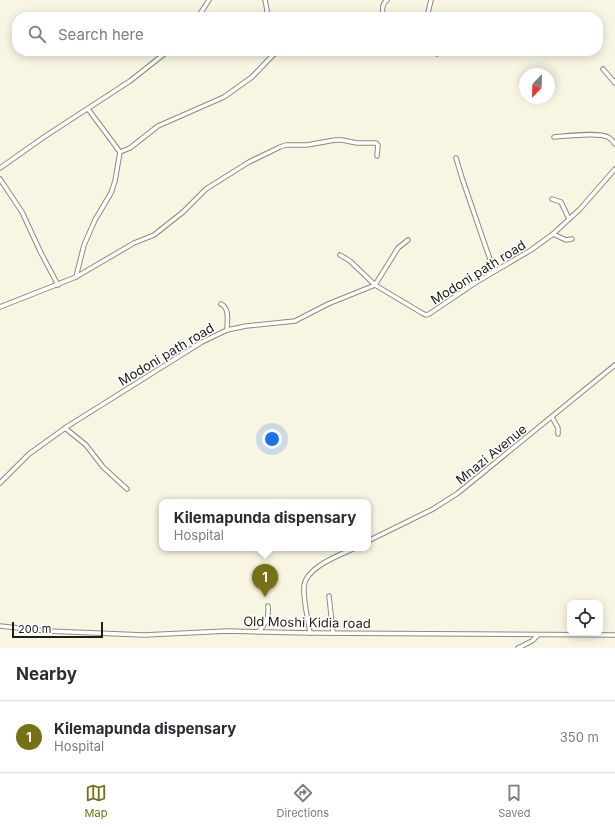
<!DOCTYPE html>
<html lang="en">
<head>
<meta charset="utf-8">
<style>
  body { margin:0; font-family:Inter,sans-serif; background:#f2f2f3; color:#2b2b33 }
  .controls { position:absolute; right:12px; bottom:12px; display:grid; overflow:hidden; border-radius:8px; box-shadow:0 2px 10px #0003 }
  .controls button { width:36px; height:36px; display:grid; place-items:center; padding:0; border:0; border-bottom:1px solid #e1e1e2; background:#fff; color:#2b2b33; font:20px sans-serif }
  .compass { position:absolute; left:519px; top:68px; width:36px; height:36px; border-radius:50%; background:#fff; box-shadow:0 2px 10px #0003; rotate:203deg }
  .scale { position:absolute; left:12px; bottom:10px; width:91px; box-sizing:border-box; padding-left:4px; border:2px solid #1e1d17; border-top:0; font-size:11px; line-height:14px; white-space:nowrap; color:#1e1d17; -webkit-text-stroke:3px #fff; paint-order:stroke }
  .you { position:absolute; left:272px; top:439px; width:14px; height:14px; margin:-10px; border:3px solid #fff; border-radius:50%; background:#1a73e8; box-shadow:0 0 0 6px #1a73e833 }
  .badge { display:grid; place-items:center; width:26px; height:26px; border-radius:50%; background:#757114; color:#fff; font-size:13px; font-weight:700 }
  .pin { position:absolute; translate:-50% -33px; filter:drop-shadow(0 1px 2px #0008) }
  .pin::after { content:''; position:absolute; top:21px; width:14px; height:12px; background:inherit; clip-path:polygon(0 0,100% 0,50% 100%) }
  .popup { position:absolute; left:159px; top:499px; width:212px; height:52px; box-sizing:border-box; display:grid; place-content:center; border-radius:8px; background:#fff; filter:drop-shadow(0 1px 3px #0005); font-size:13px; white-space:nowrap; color:#7c7c81 }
  .popup b { font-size:15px; color:#2b2b33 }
  .popup::after { content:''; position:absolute; left:50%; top:100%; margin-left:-8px; border:8px solid transparent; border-top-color:#fff }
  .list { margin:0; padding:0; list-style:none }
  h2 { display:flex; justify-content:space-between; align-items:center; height:52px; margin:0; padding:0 16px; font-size:17px }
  h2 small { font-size:13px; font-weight:400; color:#7c7c81 }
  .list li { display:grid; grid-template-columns:26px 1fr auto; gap:12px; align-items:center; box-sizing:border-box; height:72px; padding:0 16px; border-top:1px solid #e1e1e2 }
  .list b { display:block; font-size:15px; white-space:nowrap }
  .list p { margin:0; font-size:13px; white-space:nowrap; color:#7c7c81 }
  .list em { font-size:13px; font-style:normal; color:#7c7c81 }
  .icon { flex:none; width:22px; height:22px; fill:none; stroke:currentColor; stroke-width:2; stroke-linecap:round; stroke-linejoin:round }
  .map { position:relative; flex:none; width:615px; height:648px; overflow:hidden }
  .search { position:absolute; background:#fff; box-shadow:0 2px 10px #0003; left:12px; right:12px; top:12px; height:44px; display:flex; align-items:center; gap:10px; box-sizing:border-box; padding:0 14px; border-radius:16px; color:#7c7c81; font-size:15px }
  .sheet { height:124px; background:#fff }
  nav { display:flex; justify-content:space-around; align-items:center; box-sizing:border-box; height:56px; border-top:1px solid #e1e1e2; background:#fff; font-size:11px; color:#7c7c81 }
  nav a { display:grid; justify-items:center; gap:2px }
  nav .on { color:#757114 }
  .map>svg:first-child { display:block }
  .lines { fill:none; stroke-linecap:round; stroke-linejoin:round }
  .minor-casing { stroke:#8e8b7b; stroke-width:5.5 }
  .minor { stroke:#fff; stroke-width:3.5 }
  .labels { text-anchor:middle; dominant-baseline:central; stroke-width:3; stroke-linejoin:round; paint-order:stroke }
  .street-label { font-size:13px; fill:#1e1d17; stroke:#fff }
</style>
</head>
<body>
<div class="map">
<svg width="615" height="648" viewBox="0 0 615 648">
  <rect width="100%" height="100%" fill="#f8f5e3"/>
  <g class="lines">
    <defs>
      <g id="minor">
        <path d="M265 0 267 10 266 17"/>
        <path d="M198 17 209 0"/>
        <path d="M384 17C382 11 381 5 387 0"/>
        <path d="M427 17 431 0"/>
        <path d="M437 54 438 51"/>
        <path d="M603 69 615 83"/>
        <path d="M88 109 120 152 130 148 158 126 224 97 252 77 274 54 284 51"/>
        <path d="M554 137C567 136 598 132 608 137 611 139 613 141 615 144"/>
        <path d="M456 158 462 178 494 271"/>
        <path d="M0 168 44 137 130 81 168 51"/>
        <path d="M0 179 22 212 41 253 58 285"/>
        <path d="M552 199 561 202 569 219"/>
        <path d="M553 234 566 240 572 239"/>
        <path d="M340 255 350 261 375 285 398 248 408 240"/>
        <path d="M76 277 84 245 95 220 111 193 115 181 120 152"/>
        <path d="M221 304C230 308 227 321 227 330"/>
        <path d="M0 307 76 277 134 243 154 235 183 212 206 189 249 162 280 147 286 145H307L335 140H342L357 143H376L378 145 377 156"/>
        <path d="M552 417 558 428V434"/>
        <path d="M65 428 86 445 103 467 127 489"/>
        <path d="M0 483 29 454 68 426 202 342 227 330 246 326 295 321 328 304 375 285 422 313 426 315 429 314 475 283 531 250 553 234 580 209 615 169"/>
        <path d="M368 541 433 509 458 493 615 365"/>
        <path d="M329 596 333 633"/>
        <path d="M0 626 47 631 144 635 228 631 310 633 615 635"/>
        <path d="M258 632C266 624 269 618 268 606"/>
        <path d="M310 633C308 618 303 601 304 586 306 567 340 555 355 548"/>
        <path d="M518 648 532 641 538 635"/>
      </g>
    </defs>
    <use href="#minor" class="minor-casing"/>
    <use href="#minor" class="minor"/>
  </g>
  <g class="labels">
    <g class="street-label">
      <text transform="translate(478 272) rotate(-32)">Modoni path road</text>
      <text transform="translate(166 354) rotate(-31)">Modoni path road</text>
      <text transform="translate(491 454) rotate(-39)">Mnazi Avenue</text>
      <text transform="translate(307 622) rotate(1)">Old Moshi Kidia road</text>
    </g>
  </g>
</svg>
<div class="controls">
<button><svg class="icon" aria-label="locate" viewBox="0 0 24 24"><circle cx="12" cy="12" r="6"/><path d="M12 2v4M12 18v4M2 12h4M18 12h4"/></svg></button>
</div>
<svg class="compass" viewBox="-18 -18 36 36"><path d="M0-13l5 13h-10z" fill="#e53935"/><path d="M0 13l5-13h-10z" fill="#7c7c81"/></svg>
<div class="scale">200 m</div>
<div class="you"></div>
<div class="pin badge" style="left:265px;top:597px">1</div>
<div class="popup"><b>Kilemapunda dispensary</b>Hospital</div>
<div class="search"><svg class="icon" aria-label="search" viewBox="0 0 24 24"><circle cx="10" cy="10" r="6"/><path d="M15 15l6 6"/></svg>Search here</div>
</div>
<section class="sheet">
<h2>Nearby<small></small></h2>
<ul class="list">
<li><span class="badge">1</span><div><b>Kilemapunda dispensary</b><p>Hospital</p></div><em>350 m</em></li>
</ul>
</section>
<nav>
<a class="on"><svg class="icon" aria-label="map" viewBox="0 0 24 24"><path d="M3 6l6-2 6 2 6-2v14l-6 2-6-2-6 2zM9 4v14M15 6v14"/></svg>Map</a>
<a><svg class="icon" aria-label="directions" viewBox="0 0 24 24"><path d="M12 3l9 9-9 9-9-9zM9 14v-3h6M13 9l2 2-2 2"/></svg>Directions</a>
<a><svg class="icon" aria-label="saved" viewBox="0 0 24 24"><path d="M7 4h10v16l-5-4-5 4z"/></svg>Saved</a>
</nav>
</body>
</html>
